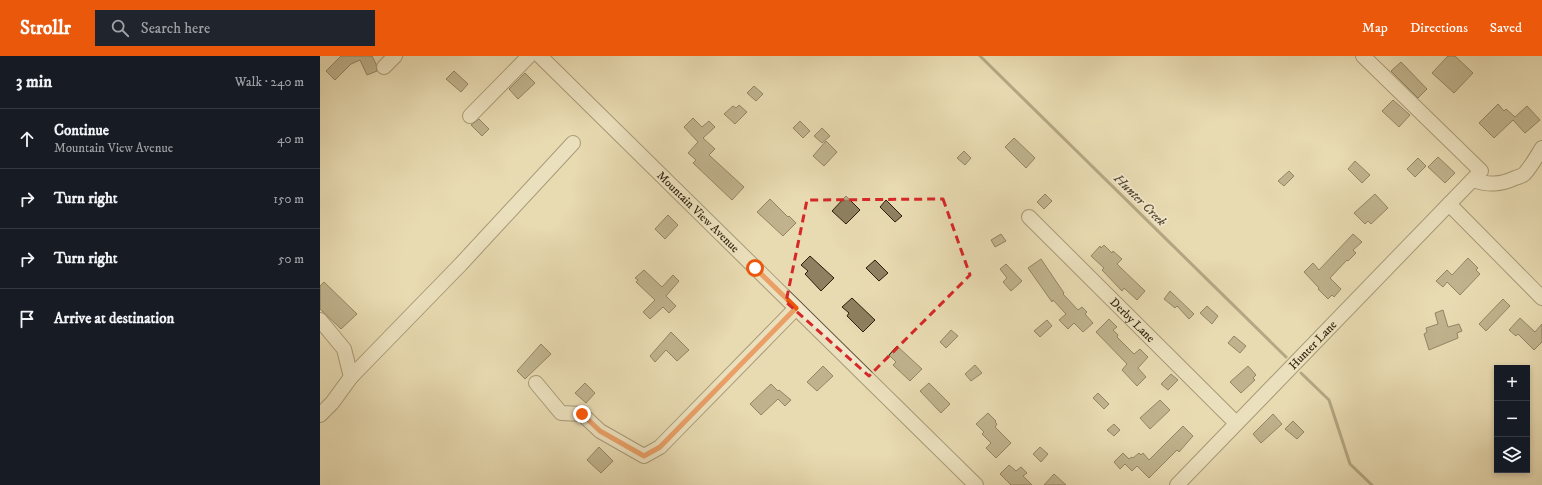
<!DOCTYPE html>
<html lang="en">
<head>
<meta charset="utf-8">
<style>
  body { margin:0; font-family:"IM FELL DW Pica",serif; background:#20242c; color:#f1f3f6 }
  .controls { position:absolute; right:12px; bottom:12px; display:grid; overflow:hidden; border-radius:0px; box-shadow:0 2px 6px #0003 }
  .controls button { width:36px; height:36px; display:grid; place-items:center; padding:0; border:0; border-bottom:1px solid #363941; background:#171b24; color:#f1f3f6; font:20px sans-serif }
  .stop { position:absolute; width:12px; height:12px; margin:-9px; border:3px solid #ea580c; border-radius:50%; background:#fff }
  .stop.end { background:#ea580c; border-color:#fff; box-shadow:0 1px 4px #0008 }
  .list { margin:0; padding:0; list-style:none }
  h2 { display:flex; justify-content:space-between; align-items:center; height:52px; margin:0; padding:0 16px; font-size:17px }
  h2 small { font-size:13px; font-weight:400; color:#9ea1a6 }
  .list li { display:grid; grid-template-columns:26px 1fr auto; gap:12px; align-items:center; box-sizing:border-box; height:60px; padding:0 16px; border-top:1px solid #363941 }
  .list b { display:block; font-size:15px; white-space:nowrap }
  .list p { margin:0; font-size:13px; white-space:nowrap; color:#9ea1a6 }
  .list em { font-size:13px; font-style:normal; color:#9ea1a6 }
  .icon { flex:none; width:22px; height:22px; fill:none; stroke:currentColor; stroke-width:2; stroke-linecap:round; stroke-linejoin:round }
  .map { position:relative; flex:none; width:1222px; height:429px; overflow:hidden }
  header { display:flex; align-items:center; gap:24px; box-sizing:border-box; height:56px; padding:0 20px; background:#ea580c; color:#fff }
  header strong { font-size:19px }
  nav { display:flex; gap:22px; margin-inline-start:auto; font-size:14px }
  .search { width:280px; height:36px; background:#20242c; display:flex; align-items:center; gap:10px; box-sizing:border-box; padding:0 14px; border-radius:0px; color:#9ea1a6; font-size:15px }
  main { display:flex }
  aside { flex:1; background:#171b24 }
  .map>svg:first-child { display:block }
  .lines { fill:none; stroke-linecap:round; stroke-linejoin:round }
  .stream { stroke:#77684c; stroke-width:3 }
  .building { fill:#8e8060; stroke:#2d1e09 }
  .minor-casing { stroke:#5c4d33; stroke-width:16 }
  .minor { stroke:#f0e7cc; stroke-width:14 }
  .route { stroke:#ea580c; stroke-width:5 }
  .marked { fill:none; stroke:#d62828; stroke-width:3; stroke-dasharray:8 5; stroke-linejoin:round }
  .labels { text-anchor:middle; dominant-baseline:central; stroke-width:3.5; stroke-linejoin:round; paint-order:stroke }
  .street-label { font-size:12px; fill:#2d1e09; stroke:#f0e7cc }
  .water-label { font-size:13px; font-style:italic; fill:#584930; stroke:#f0e7cc }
</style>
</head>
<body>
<header>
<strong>Strollr</strong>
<div class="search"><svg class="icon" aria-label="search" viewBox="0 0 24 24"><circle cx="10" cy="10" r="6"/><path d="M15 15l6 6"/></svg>Search here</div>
<nav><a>Map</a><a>Directions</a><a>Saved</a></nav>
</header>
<main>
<aside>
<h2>3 min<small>Walk · 240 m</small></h2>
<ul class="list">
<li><svg class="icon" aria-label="ahead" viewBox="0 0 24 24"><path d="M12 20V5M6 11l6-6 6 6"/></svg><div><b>Continue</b><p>Mountain View Avenue</p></div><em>40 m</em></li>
<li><svg class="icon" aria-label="right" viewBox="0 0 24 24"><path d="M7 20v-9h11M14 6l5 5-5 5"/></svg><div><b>Turn right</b></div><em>150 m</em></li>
<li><svg class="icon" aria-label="right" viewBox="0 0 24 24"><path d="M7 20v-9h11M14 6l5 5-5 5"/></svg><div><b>Turn right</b></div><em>50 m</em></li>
<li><svg class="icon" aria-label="arrive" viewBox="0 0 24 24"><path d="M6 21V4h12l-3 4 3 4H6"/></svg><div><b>Arrive at destination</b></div></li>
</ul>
</aside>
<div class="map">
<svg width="1222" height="429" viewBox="0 0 1222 429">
  <rect width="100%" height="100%" fill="#e8dab1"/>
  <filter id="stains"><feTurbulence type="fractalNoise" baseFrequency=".005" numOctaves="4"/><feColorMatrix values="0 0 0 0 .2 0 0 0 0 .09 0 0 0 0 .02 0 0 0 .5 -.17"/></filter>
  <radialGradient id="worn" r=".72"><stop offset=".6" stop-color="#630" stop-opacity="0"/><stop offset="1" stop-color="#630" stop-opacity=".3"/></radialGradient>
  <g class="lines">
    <g class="stream">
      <path d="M660 0 966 301"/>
      <path d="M981 317 1009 344 1030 408 1052 429"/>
    </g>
  </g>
  <g class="building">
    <path d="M21 0H52L56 8 57 15 47 19 40 4 31 8 15 24 6 15Z"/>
    <path d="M1128 0H1135L1153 17 1134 37 1112 17Z"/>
    <path d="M1081 6 1107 33 1098 42 1071 15Z"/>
    <path d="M134 15 148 28 141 36 126 23Z"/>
    <path d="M205 17 215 27 198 43 189 33Z"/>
    <path d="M434 30 443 38 436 45 427 37Z"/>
    <path d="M1073 44 1090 59 1079 71 1062 55Z"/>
    <path d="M1178 48 1184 55 1186 53 1195 61 1207 50 1220 64 1205 77 1193 64 1174 82 1159 67Z"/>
    <path d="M419 49 427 56 415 68 404 58 413 50 416 52Z"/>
    <path d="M373 62 382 71 389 65 395 71 383 82 395 93 389 99 424 131 412 144 373 107 376 104 368 97 378 86 364 71Z"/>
    <path d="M159 63 169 73 162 80 151 69Z"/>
    <path d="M480 65 490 75 483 82 473 72Z"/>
    <path d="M502 72 510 80 502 87 494 80Z"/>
    <path d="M694 82 715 102 706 112 685 91Z"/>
    <path d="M506 85 517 96 504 110 493 100Z"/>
    <path d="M644 95 651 102 645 109 637 102Z"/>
    <path d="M1118 101 1135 117 1125 127 1108 111Z"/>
    <path d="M1098 102 1106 110 1095 121 1087 113Z"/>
    <path d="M1035 105 1050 119 1042 127 1028 113Z"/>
    <path d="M969 115 974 120 964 130 958 125Z"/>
    <path d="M725 138 732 145 724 153 717 146Z"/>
    <path d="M1055 138 1068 152 1051 168 1048 165 1045 168 1034 157Z"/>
    <path d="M526 140 540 154 526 168 512 155Z"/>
    <path d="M450 143 468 161 469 160 476 167 463 180 437 156Z"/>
    <path d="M566 144 582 160 575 166 560 151Z"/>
    <path d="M348 159 358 169 345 183 335 173Z"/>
    <path d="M681 178 686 185 675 191 671 184Z"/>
    <path d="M1033 178 1042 186 1033 194 1036 197 1028 205 1027 204 1010 222 1021 233 1014 241 1012 239 1008 243 998 233 999 232 984 216 993 207 999 214Z"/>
    <path d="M784 189 792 197 793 195 802 203 797 208 800 211 825 235 817 244 804 232 802 235 782 214 784 212 771 200 780 190 781 192Z"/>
    <path d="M490 200 514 222 501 235 485 218 488 215 481 209Z"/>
    <path d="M1148 202 1158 212 1156 214 1160 218 1140 239 1127 226 1123 231 1116 225 1127 214 1132 219Z"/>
    <path d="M721 203 744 237 743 238 758 254 762 251 767 256 765 258 773 267 763 276 754 267 748 273 739 264 746 258 733 244 732 246 708 212Z"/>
    <path d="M555 204 568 217 559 225 546 212Z"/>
    <path d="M686 208 702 225 691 235 683 226 687 222 680 213Z"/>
    <path d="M324 214 342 231 353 219 359 225 346 240 356 250 349 257 343 251 330 263 323 256 335 244 316 226 318 224 315 222Z"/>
    <path d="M4 226 37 258 21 273 0 253V230Z"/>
    <path d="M850 235 874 258 869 263 857 250 855 252 844 243Z"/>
    <path d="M532 242 555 264 543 276 527 260 529 257 522 251Z"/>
    <path d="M1183 243 1190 250 1166 275 1159 268Z"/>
    <path d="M887 250 898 260 892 268 880 257Z"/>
    <path d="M1123 254 1128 271 1139 268 1142 275 1137 277 1138 282 1109 294 1104 278 1107 276 1106 272 1118 268 1115 257Z"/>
    <path d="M1200 262 1215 276 1222 268V286L1214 294 1198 278 1196 280 1189 274Z"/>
    <path d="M789 263 797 271 793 274 798 279 797 281 814 298 820 293 828 301 818 312 826 321 817 330 802 314 807 308 776 276Z"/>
    <path d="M727 264 732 270 720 281 714 275Z"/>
    <path d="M631 274 638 280 626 292 620 286Z"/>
    <path d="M351 276 369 294 357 305 346 294 335 306 330 300Z"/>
    <path d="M914 280 926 290 920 297 908 287Z"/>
    <path d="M221 288 231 298 205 323 197 315Z"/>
    <path d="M577 290 602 313 590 325 573 309 576 306 569 299Z"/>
    <path d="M655 309 662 317 651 325 645 318Z"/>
    <path d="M503 310 513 320 497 335 487 326Z"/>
    <path d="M928 310 936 319 933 322 935 324 921 337 910 326Z"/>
    <path d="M851 318 858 324 848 334 841 328Z"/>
    <path d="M265 327 275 337 266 347 255 337Z"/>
    <path d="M609 327 630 348 621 357 600 335Z"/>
    <path d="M451 328 458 335 459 334 471 344 465 350 458 343 441 359 430 348Z"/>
    <path d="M778 337 789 348 784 353 773 342Z"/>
    <path d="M840 344 850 354 830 373 820 362Z"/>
    <path d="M668 357 676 365 675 366 677 368 675 371 691 387 676 402 666 392 671 387 662 378 664 376 656 368Z"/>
    <path d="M953 358 962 368 941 387 933 378Z"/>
    <path d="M973 365 984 376 977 383 965 373Z"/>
    <path d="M794 368 800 374 794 380 787 374Z"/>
    <path d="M863 370 873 380 859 396 857 394 829 422 817 410 812 415 805 408 800 413 794 406 803 397 809 403 812 401 813 402 819 397 821 399 823 397 829 404Z"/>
    <path d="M279 391 293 405 281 417 267 404Z"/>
    <path d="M720 391 728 398 721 406 713 398Z"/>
    <path d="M689 409 696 415 701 411 707 417 703 420 712 429H691L680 418Z"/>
    <path d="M734 418 746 429H724Z"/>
  </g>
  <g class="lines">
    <defs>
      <g id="minor">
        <path id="s1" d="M220 0 656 429"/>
        <path d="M64 11 75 0"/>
        <path d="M150 60 209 0"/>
        <path d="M1153 124C1168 129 1180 129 1195 122 1199 121 1204 119 1206 116 1212 109 1217 100 1222 92"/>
        <path d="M1129 148 1222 242"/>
        <path id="s2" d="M709 161 916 367"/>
        <path d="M0 264 24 293 31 321 12 347 0 359"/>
        <path d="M31 321 141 208 253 87"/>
        <path d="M216 327 241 357 262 358 280 375 324 400 340 391 476 252"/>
        <path id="s3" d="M857 429 1161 115 1043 0"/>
      </g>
    </defs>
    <use href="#minor" class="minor-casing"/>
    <use href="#minor" class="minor"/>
  </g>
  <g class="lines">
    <path class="route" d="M262 358 280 375 324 400 340 391 476 252 435 212"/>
  </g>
  <path d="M0 0H1222V429H0ZM623 143 650 219 549 320 466 246 487 144Z" fill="#e8dab1" fill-opacity=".55" fill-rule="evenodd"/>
  <path class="marked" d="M623 143 650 219 549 320 466 246 487 144Z"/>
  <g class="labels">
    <g class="street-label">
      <text stroke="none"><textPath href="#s1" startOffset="222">Mountain View Avenue</textPath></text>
      <text stroke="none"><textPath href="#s2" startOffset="146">Derby Lane</textPath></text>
      <text stroke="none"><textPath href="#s3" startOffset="195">Hunter Lane</textPath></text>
    </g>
    <g class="water-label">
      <text transform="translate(820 144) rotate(45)">Hunter Creek</text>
    </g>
  </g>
  <rect width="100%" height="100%" filter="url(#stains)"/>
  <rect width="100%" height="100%" fill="url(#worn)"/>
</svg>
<div class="controls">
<button>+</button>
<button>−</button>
<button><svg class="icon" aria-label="layers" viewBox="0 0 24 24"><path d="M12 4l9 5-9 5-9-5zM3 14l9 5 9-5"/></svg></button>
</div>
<div class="stop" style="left:435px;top:212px"></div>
<div class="stop end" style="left:262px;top:358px"></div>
</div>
</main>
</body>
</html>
